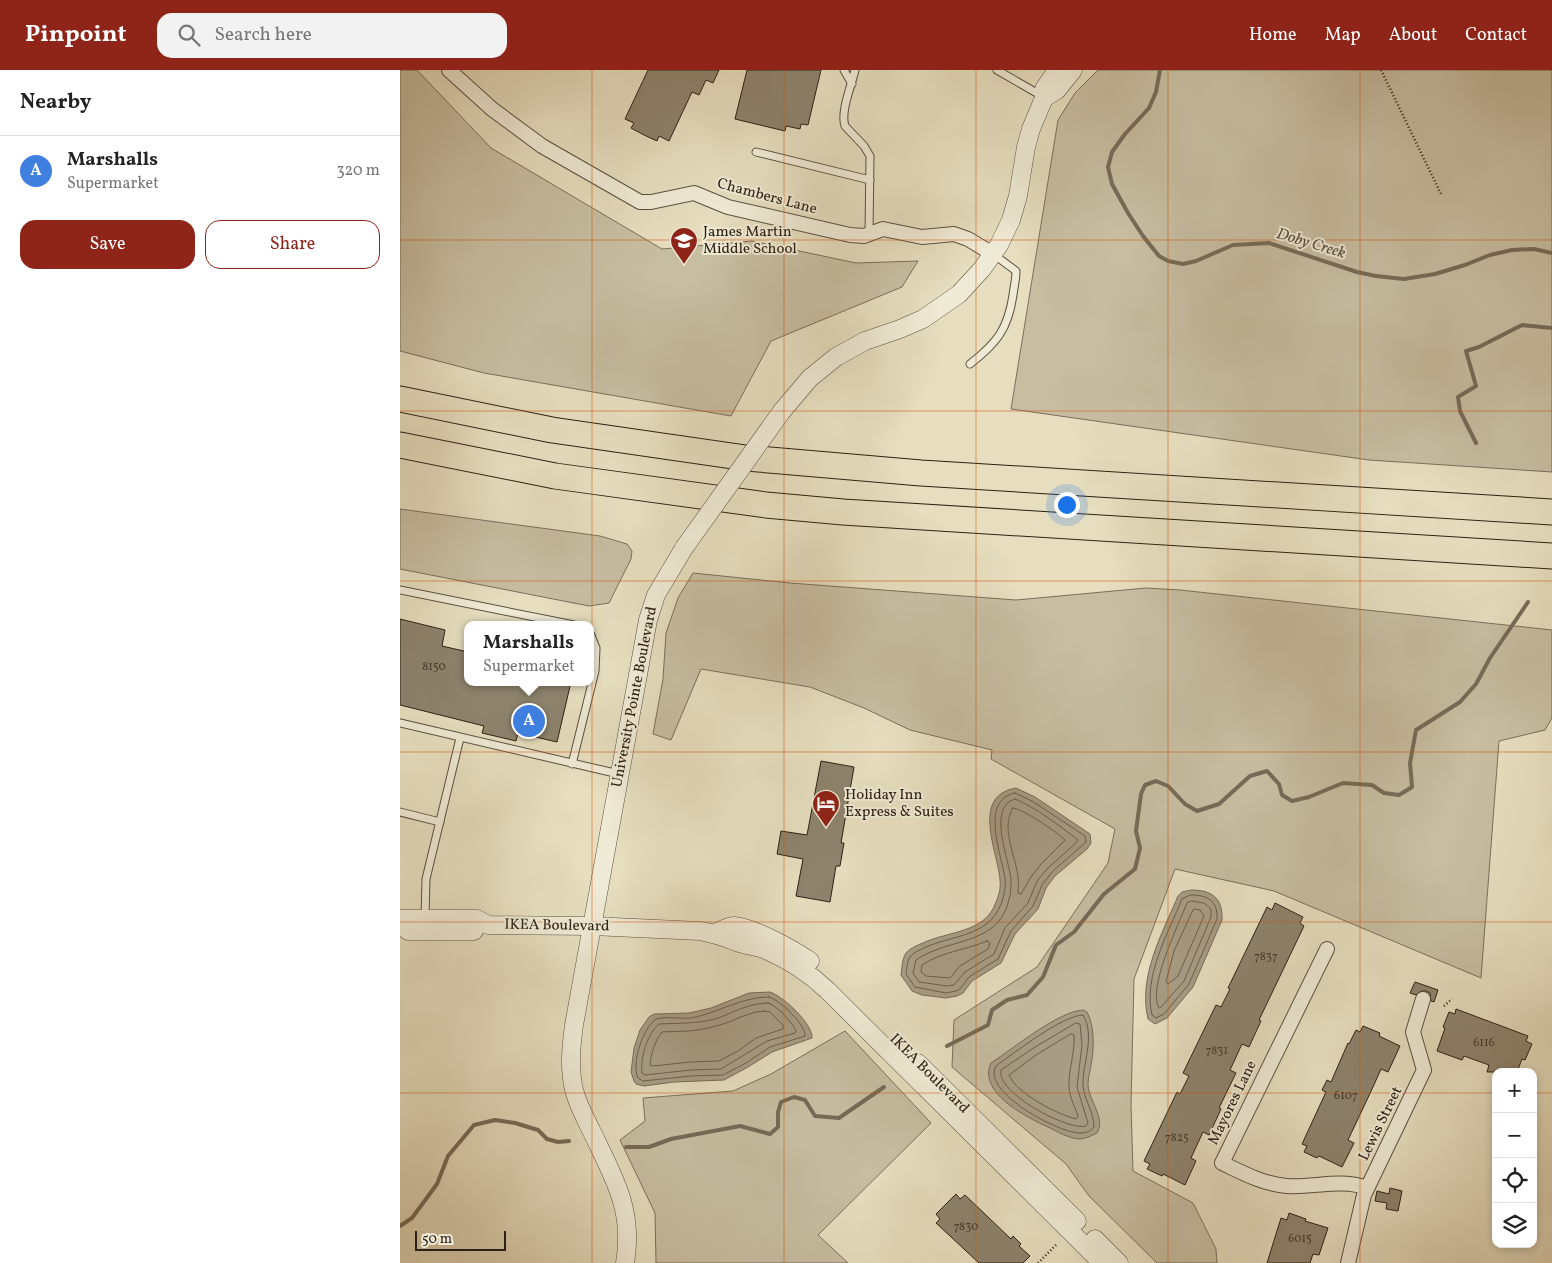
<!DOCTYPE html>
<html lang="en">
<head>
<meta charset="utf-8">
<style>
  body { margin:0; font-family:Vollkorn,serif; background:#f2f2f2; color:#222 }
  .controls { position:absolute; right:15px; bottom:15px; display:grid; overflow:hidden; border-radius:10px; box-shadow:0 2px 8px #0003 }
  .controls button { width:45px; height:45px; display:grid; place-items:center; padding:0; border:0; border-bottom:1px solid #e0e0e0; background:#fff; color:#222; font:25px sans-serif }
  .scale { position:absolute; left:15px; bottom:12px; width:91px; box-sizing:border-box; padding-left:5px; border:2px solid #2d2015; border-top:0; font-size:14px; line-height:18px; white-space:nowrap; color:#2d2015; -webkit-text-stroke:4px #efead5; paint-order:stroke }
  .you { position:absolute; left:666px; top:434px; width:18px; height:18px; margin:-12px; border:4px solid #fff; border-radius:50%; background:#1a73e8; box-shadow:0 0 0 8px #1a73e833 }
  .badge { display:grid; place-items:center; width:32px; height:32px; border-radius:50%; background:#8f2418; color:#fff; font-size:16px; font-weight:700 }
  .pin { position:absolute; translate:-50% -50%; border:2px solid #fff; box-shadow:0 1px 5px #0006 }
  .popup { position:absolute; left:64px; top:551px; width:130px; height:65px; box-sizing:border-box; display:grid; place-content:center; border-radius:10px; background:#fff; filter:drop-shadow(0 1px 4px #0005); font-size:16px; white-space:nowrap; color:#767676 }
  .popup b { font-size:19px; color:#222 }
  .popup::after { content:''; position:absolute; left:50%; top:100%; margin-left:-10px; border:10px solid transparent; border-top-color:#fff }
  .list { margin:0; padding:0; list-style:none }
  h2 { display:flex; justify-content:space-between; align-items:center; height:65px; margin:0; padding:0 20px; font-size:21px }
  h2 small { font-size:16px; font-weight:400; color:#767676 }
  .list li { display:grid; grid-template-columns:32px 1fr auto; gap:15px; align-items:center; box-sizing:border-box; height:70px; padding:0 20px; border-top:1px solid #e0e0e0 }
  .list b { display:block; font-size:19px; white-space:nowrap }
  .list p { margin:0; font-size:16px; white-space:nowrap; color:#767676 }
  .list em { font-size:16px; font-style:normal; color:#767676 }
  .actions { display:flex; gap:10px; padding:15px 20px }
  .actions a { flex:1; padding:11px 0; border:1px solid #8f2418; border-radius:15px; text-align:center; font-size:18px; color:#8f2418 }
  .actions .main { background:#8f2418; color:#fff }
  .icon { flex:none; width:28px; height:28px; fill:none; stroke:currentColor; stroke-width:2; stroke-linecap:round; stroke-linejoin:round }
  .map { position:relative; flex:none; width:1152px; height:1193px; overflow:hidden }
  header { display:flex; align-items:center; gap:30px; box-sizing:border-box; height:70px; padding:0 25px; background:#8f2418; color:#fff }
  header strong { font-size:24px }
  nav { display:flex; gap:28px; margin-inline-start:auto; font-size:18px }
  .search { width:350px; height:45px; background:#f2f2f2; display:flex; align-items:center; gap:12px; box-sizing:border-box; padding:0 18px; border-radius:15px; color:#767676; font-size:19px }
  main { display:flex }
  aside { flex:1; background:#fff }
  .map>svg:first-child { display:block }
  .green { fill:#c7bea2; stroke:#7a6f5c }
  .water { fill:#a79d85; stroke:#766b58 }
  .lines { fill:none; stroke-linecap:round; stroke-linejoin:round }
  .shore { stroke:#6a5e4d; stroke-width:1 }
  .stream { stroke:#766b58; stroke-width:4 }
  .building { fill:#8d836d; stroke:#2d2015 }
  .service-casing { stroke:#5b5040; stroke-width:9 }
  .minor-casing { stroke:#5b5040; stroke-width:16 }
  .tertiary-casing { stroke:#5b5040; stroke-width:19 }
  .motorway-casing { stroke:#2d2015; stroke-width:27 }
  .path { stroke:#2d2015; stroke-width:2.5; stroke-dasharray:1 2.5; stroke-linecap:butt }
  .service { stroke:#efead5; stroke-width:7 }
  .minor { stroke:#efead5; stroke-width:14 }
  .tertiary { stroke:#efead5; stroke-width:18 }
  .motorway { stroke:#e6debf; stroke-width:25 }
  .tertiary-bridge-casing { stroke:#5b5040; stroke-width:19; stroke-linecap:butt }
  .tertiary-bridge { stroke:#efead5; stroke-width:18 }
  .grid { fill:none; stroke:#d5530d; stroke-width:1; stroke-opacity:0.55 }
  .labels { text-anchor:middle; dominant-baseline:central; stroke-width:4; stroke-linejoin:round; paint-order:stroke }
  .number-label { font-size:12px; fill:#45392b }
  .street-label { font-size:15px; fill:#2d2015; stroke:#efead5 }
  .poi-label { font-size:15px; fill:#2d2015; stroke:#efead5; text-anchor:start }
  .water-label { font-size:16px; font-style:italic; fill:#584c3c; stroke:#efead5 }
</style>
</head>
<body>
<header>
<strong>Pinpoint</strong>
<div class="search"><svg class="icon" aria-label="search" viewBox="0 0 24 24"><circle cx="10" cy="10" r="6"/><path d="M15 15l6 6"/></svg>Search here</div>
<nav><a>Home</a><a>Map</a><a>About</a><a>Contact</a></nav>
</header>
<main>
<aside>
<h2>Nearby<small></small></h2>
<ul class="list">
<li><span class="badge" style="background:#3f7fe0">A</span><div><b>Marshalls</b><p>Supermarket</p></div><em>320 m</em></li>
</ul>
<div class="actions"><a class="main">Save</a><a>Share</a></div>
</aside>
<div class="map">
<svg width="1152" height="1193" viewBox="0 0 1152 1193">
  <rect width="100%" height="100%" fill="#e6debf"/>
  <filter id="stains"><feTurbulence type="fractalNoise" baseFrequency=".004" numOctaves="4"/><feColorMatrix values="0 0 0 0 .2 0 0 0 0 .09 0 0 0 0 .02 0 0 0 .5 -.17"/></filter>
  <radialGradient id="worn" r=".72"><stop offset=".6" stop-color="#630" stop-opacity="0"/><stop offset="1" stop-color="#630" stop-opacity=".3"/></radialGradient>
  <g class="green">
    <path d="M0 0H17L91 78 262 179 352 171 456 193 518 191 502 217 371 271 331 346 84 303 0 281Z"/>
    <path d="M698 0H1152V402L969 390 611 339 658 50 675 23Z"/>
    <path d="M0 439 200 466 227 474 232 481 231 489 209 533 189 536 0 499Z"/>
    <path d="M293 503 390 513 616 530 746 518 780 520 1152 560V648L1145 660 1099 671 1081 908 874 821 775 799 734 909 731 1035 733 1101 793 1133 816 1179 817 1193H757L689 1126 666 1094 552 997 554 950 637 897 708 793 715 759 591 689 592 680 510 660 464 638 410 617 301 599 271 670 253 664 263 609 266 563 278 528Z"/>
    <path d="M445 961 531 1053 418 1165 448 1193H256L255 1143 220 1070 245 1051 243 1028 333 1021 371 1004Z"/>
  </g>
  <g class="water">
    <path d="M616 718 635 727 690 764 691 773 687 779 655 806 646 818 638 839 615 864 601 893 572 911 563 923 557 926 546 928 522 925 512 921 501 905C502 898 502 889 506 883 510 878 518 875 523 873 548 861 586 863 596 832 599 825 601 818 600 810 598 782 570 726 616 718Z"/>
    <path d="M791 820C812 820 823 828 822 850L793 917 767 948 755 954 748 949C738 906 762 864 778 826L782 822Z"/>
    <path d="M370 922C383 926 413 954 412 968L372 982 348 997 324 1010 274 1012 244 1016 236 1014 234 1011 231 1002 234 978 240 960 249 947 254 944 289 943 311 938 349 923Z"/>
    <path d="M683 940 687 942C695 957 694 979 691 995 690 1002 688 1008 688 1015 689 1031 706 1048 697 1063 691 1066 685 1069 679 1069 668 1068 658 1062 650 1058 628 1048 577 1023 591 993 614 978 657 942 683 940Z"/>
  </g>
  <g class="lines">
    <g class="shore">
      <path d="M615 723 632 731 685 766 686 772 652 802 642 815 633 836 611 861 598 889 569 907 560 919 556 921 546 923 515 917 506 904C507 898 507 890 511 886 514 882 520 880 524 878 551 865 589 867 601 834 604 826 606 817 605 808 602 786 579 730 615 723Z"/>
      <path d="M615 729C637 738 658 755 677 769V772L648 798 637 811 628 833 605 858 594 884 565 902 554 915 547 916 519 912 513 903 516 890C551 866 601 877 610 825 611 820 611 814 611 810 610 791 586 737 615 729Z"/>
      <path d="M613 738C623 739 657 762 665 770L641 794 631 807 621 824 618 823C618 817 619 812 618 807 616 787 600 757 613 738Z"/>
      <path d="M791 825C808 825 818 831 817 849L789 914 764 944 756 948 752 945C743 906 768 864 782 829Z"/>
      <path d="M792 831 804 833 811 839V847L784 911 761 937 759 938C747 918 779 854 787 833Z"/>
      <path d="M795 839 800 840 804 846 778 906 768 914 766 912 774 881 793 840Z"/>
      <path d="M587 871 590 873 588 879 560 896 550 908 526 906 521 902 522 895C541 882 566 880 587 871Z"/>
      <path d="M369 927C380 930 406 955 405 966L370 977 346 993 323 1005 291 1006 243 1011 238 1008C231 993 243 958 256 949 267 946 279 949 291 948 318 943 341 927 369 927Z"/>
      <path d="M368 933C379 937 389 950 396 960L395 963 367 971 321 999 291 1000 245 1005 242 1003C240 988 247 964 259 954 279 953 295 954 315 949 333 943 348 933 368 933Z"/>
      <path d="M364 941 370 942 383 955V959L356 968 338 981 319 991 290 992 253 996 250 995C251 983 255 971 262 962 282 961 296 962 316 956 333 952 347 942 364 941Z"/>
      <path d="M683 945C696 965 682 995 683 1015 684 1030 694 1042 694 1057 691 1061 686 1063 681 1063 660 1064 581 1022 596 996 614 983 663 945 683 945Z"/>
      <path d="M676 953 680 954 682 975 677 1017 688 1053 686 1056C668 1061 596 1023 601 1000L632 979Z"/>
      <path d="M671 964 674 965C675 984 668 1001 669 1018 670 1028 675 1037 678 1046L676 1049C657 1044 617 1024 609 1005L636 985Z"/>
    </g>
    <g class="stream">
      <path d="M760 0 756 22 749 38 725 64 712 82 708 97 712 114 728 143 743 166 759 186 768 191 783 194 796 191 833 175 869 173 957 202 976 206 1004 209 1035 204 1065 195 1090 185 1112 180 1134 179 1152 183"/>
      <path d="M1076 373 1060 341 1058 327 1076 316 1066 281 1079 277 1122 255 1152 258"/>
      <path d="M547 976 588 955 592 940 607 930 627 925 643 907 656 875 674 862 704 824 735 799 740 778 736 761 741 724 745 715 756 711 768 716 785 734 797 741 819 734 850 706 867 701 879 714 882 725 892 731 909 727 943 713 972 715 984 723 999 725 1012 717 1010 693 1016 660 1060 632 1076 614 1090 588 1128 532"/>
      <path d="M226 1077H249L271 1069 340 1056 370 1064 378 1057V1042L381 1032 394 1027 405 1030 415 1046 439 1048 484 1017"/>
      <path d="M0 1156 12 1148 37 1114 48 1086 74 1055 95 1050 115 1053 138 1060 147 1069 158 1072 169 1071"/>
    </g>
  </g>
  <g class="building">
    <path d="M248 0H319L313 13 306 10 299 25 292 22 269 71 259 66 257 71 244 65 231 58 234 53 225 49Z"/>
    <path d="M347 0H421L408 55 401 54 400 59 386 56 385 61 335 49Z"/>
    <path d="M0 549 45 560 42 576 68 582V612H171L157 672 118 663 116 671 82 663 84 656 0 635Z"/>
    <path d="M421 691 454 697 441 773H444L440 796H436L430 832 396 826 403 789 377 784 381 761 407 765Z"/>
    <path d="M875 833 903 847 900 853 904 856 859 950 861 951 849 977 842 974 830 1000 836 1003 819 1038 821 1039 809 1065 803 1062 791 1088 796 1091 785 1115 763 1104 762 1106 747 1099 750 1094 744 1091 777 1022 780 1024 789 1006 783 1003 816 935 821 937 830 919 828 918 867 837 872 840Z"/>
    <path d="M1015 912 1038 920 1034 932 1031 931 1030 923 1026 921H1021L1016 925 1010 923Z"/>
    <path d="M1056 939 1128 966 1126 971 1132 974 1125 990 1122 989 1117 1002H1087L1089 995 1064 986 1062 990 1037 981 1045 958 1043 957 1049 942 1055 944Z"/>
    <path d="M963 956 980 963 979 966 1000 976 988 1002 981 999 973 1017 948 1070 954 1073 942 1097 919 1086 917 1088 904 1082 907 1076 902 1074 926 1022 922 1020 927 1010 931 1012 948 973 949 974 956 960 960 962Z"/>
    <path d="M990 1118 1002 1121 998 1141 986 1139 987 1133 975 1131 977 1121 989 1124Z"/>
    <path d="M556 1124 560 1129 565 1125 611 1169 613 1166 621 1174 619 1176 630 1186 623 1193H579L536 1153 540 1149 536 1144Z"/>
    <path d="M889 1143 906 1149 905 1151 928 1158 919 1185 913 1184 910 1193H867L881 1148 887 1150Z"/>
  </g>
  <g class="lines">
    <defs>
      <g id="service">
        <path d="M444 0 452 14"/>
        <path d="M455 0C452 14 440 42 445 56L464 76 470 86 469 164"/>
        <path d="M597 0 642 26"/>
        <path d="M356 82 470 110"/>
        <path d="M570 294C597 273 608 259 613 225 614 217 616 209 616 201L593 184"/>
        <path d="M0 520 174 555"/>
        <path d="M0 653 219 704"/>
        <path d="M172 694 195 601 196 578 190 563"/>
        <path d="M0 742 40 752"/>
        <path d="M25 848 26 809 60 668"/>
      </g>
      <g id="minor">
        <path d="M49 0 92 39 142 76 240 132H251L294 123 328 137 450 165 464 166 483 159 522 167 554 164 568 169 593 184"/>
        <path d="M927 879 822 1093C843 1103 863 1114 887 1116 913 1118 942 1108 967 1118"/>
        <path d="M948 1193 964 1125 1024 1000 1013 962 1023 929"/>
      </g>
      <g id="tertiary">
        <path d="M644 28 657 20 673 0"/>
        <path d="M382 341 410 308 436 287 465 271 500 259 523 249 559 224 582 199 599 175 611 150 618 126 626 77 631 59 644 28V19L657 0"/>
        <path d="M0 849H77L88 855 192 856 300 861C313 863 324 867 337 872 346 876 357 876 366 880 389 890 409 903 427 920L702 1193"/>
        <path d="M8 861H74"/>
        <path d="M315 863C320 861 328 856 334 856 353 857 394 880 410 891"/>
        <path d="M518 993 677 1151"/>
        <path d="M695 1169 719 1193"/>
        <path d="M225 1193C234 1140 214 1108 192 1062 185 1048 178 1035 174 1020 169 998 171 977 174 955L248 550 256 525 284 478"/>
      </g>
      <g id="motorway">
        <path d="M0 329 152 360 346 388 521 403 1152 442"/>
        <path d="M0 375 155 406 366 435 443 442 1152 486"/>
      </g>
    </defs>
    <use href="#service" class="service-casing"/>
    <use href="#minor" class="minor-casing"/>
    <use href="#tertiary" class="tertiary-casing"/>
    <use href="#motorway" class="motorway-casing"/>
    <g class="path">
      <path d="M981 0 1042 126"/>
      <path d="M1044 936 1052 929"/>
      <path d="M638 1193 656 1175"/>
    </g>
    <use href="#service" class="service"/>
    <use href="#minor" class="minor"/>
    <use href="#tertiary" class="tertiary"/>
    <use href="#motorway" class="motorway"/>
    <defs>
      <path id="tertiary-bridge" d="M284 478 382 341"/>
    </defs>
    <use href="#tertiary-bridge" class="tertiary-bridge-casing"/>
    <use href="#tertiary-bridge" class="tertiary-bridge"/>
  </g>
  <path class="grid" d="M192 0V1193M384 0V1193M576 0V1193M768 0V1193M960 0V1193M0 170H1152M0 341H1152M0 511H1152M0 682H1152M0 852H1152M0 1023H1096M1133 1023H1152"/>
  <defs>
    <symbol id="school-pin" viewBox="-11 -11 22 30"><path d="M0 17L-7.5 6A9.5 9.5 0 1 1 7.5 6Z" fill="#8f2418" stroke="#efead5"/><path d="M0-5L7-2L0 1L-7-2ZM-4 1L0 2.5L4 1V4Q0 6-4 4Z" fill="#fff"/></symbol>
    <symbol id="hotel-pin" viewBox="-11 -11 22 30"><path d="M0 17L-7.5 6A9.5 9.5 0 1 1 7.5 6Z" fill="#8f2418" stroke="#efead5"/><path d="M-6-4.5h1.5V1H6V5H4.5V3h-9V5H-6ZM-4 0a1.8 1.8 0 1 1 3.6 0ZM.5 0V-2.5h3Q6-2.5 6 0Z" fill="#fff"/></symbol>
  </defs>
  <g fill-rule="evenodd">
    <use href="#school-pin" x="268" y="155" width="32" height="43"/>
    <use href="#hotel-pin" x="410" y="718" width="32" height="43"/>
  </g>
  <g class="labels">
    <g class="number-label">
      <text x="34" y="597">8150</text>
      <text x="866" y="887">7837</text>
      <text x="1084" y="973">6116</text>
      <text x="817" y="981">7831</text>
      <text x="946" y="1026">6107</text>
      <text x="777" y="1068">7825</text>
      <text x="566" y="1157">7830</text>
      <text x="900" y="1169">6015</text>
    </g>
    <g class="street-label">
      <text transform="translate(367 127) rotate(15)">Chambers Lane</text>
      <text transform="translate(235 627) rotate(-79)">University Pointe Boulevard</text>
      <text transform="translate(157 856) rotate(1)">IKEA Boulevard</text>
      <text transform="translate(529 1004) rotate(45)">IKEA Boulevard</text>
      <text transform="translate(833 1033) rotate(-64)">Mayores Lane</text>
      <text transform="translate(981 1054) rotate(-64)">Lewis Street</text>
    </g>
    <g class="poi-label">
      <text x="303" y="162">James Martin<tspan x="303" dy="17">Middle School</tspan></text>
      <text x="445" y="725">Holiday Inn<tspan x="445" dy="17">Express &amp; Suites</tspan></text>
    </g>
    <g class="water-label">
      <text transform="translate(911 174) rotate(17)">Doby Creek</text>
    </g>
  </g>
  <rect width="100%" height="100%" filter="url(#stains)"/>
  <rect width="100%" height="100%" fill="url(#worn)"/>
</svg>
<div class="controls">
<button>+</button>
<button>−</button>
<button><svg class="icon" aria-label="locate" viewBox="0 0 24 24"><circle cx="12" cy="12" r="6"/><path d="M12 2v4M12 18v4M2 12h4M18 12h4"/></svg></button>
<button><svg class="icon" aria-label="layers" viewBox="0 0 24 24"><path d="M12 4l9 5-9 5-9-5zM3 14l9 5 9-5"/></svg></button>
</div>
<div class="scale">50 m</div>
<div class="you"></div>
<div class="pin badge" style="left:129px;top:651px;background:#3f7fe0">A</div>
<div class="popup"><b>Marshalls</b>Supermarket</div>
</div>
</main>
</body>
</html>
